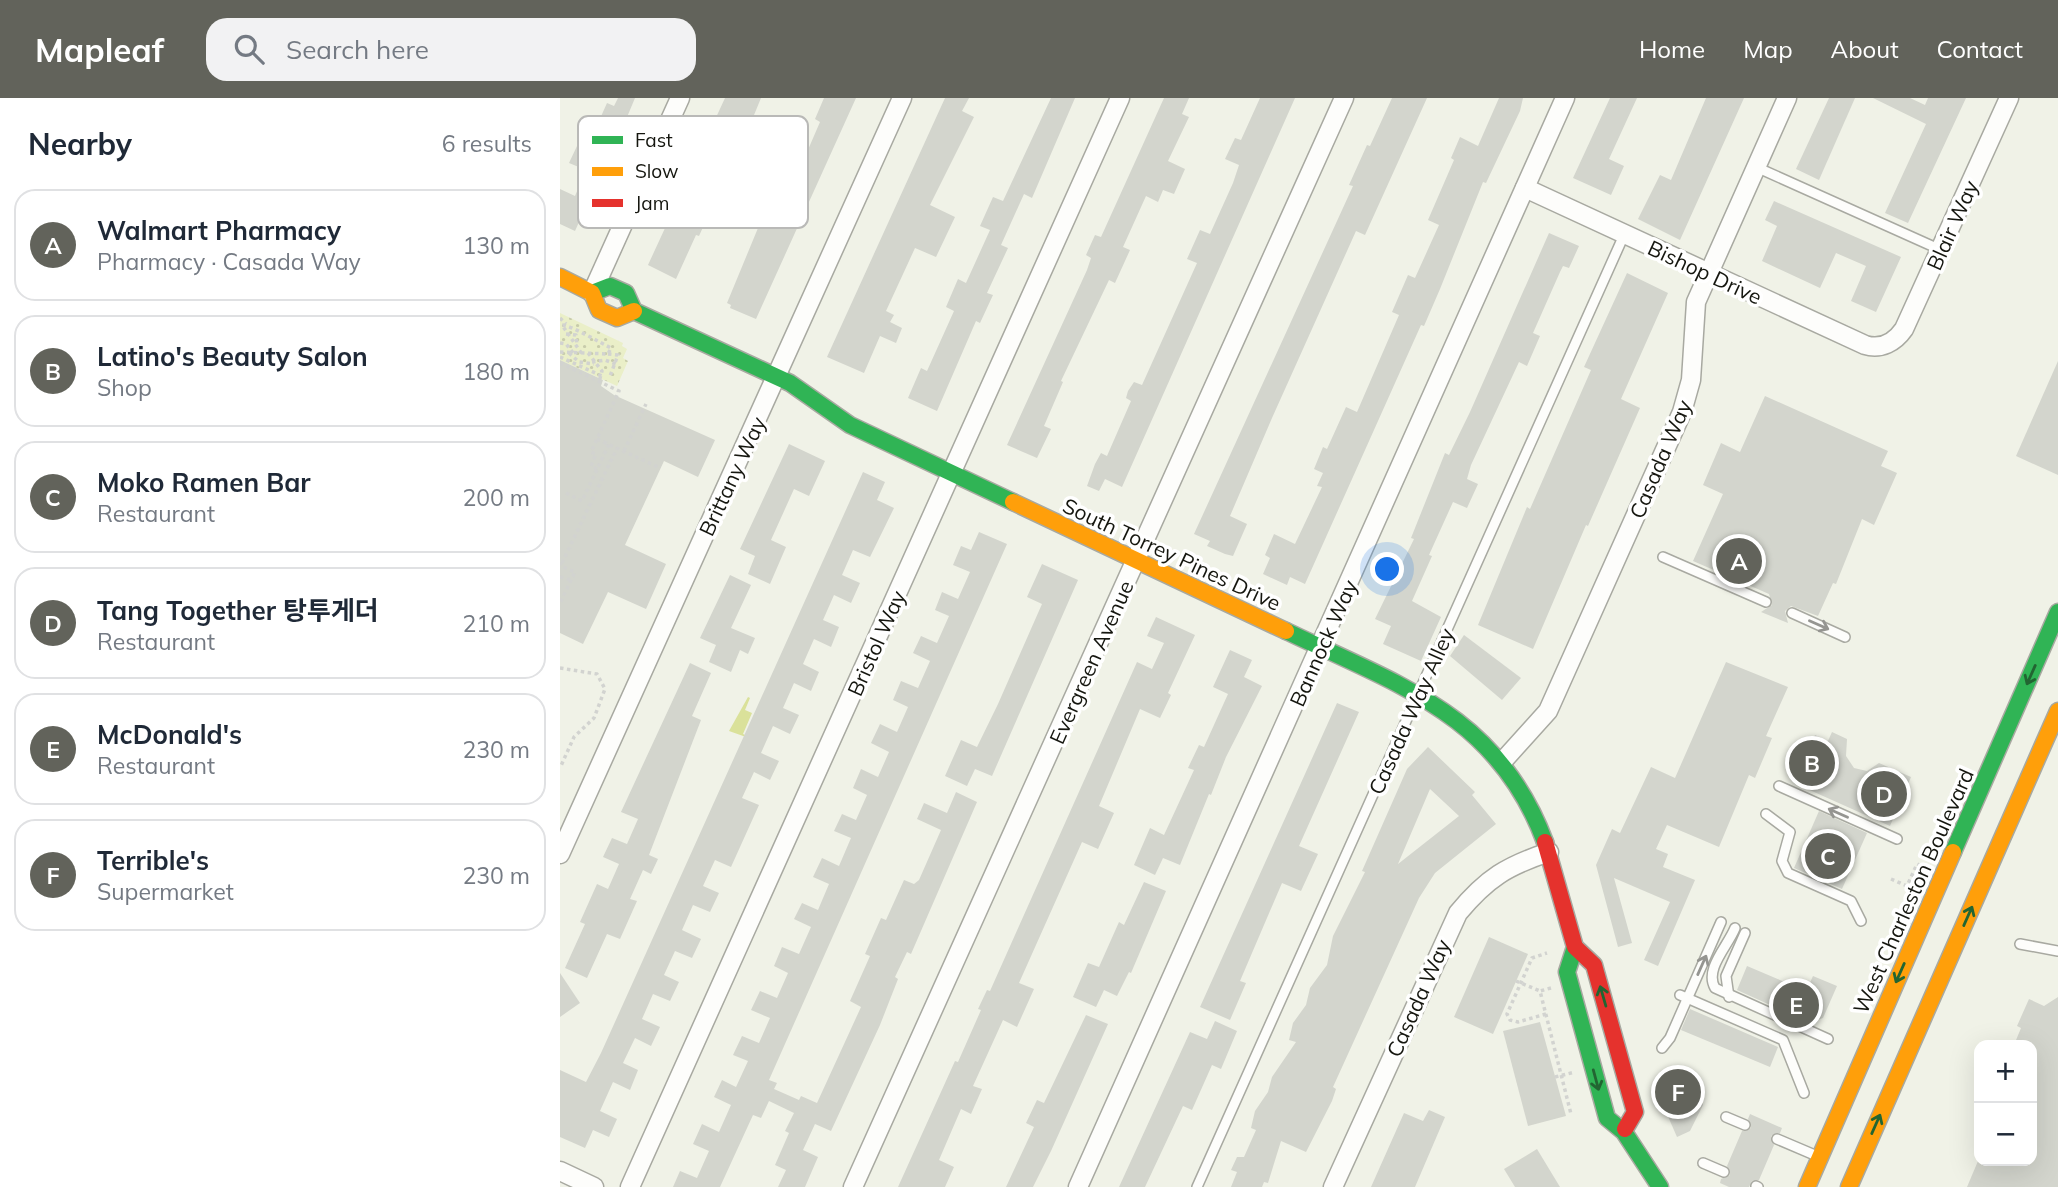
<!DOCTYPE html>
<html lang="en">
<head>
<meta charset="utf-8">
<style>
  body { margin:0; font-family:Mulish,"Noto Sans KR",sans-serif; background:#f2f2f3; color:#1f2937 }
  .controls { position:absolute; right:21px; bottom:21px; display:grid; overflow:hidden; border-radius:14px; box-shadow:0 7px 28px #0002 }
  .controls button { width:63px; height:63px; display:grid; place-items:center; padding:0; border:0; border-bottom:2px solid #e0e1e3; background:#fff; color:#1f2937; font:35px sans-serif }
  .you { position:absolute; left:828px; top:472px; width:24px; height:24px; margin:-18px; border:5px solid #fff; border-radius:50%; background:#1a73e8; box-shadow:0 0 0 10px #1a73e833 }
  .badge { display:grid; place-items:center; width:46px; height:46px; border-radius:50%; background:#62635b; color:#fff; font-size:23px; font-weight:700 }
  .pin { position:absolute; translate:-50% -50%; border:4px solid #fff; box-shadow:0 2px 7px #0006 }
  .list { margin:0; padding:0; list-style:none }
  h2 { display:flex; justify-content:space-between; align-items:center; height:91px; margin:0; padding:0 28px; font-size:30px }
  h2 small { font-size:23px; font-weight:400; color:#747a83 }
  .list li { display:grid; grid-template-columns:46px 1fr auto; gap:21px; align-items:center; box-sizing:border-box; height:112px; margin:0 14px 14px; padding:0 14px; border:2px solid #e0e1e3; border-radius:21px }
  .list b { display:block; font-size:26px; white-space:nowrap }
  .list p { margin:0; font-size:23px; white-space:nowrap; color:#747a83 }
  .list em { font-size:23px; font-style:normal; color:#747a83 }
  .icon { flex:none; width:38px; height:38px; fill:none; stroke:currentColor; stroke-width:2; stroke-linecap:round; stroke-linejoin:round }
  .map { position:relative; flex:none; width:1498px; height:1089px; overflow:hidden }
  header { display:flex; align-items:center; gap:42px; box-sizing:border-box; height:98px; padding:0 35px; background:#62635b; color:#fff }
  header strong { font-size:33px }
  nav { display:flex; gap:38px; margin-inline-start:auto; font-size:24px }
  .search { width:490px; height:63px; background:#f2f2f3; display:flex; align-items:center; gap:18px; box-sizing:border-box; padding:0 24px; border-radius:21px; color:#747a83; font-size:26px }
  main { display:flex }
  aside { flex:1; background:#fff }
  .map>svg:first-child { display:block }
  .park { fill:url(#park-dots) }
  .water { fill:#dae19a }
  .building { fill:#d3d5cd; fill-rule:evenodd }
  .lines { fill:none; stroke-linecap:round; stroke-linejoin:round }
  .lane-casing { stroke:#a8a9a1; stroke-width:12 }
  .street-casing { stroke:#a8a9a1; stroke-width:21 }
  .fast-casing { stroke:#a8a9a1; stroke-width:19 }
  .slow-casing { stroke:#a8a9a1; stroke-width:19 }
  .jam-casing { stroke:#a8a9a1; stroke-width:19 }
  .path { stroke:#d2d3d0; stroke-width:3.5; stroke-dasharray:3.5 3.5; stroke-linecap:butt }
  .lane { stroke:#fdfdfb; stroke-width:9 }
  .street { stroke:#fdfdfb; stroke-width:18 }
  .fast { stroke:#30b455; stroke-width:16 }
  .slow { stroke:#ff9f0a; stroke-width:16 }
  .jam { stroke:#e5322d; stroke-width:16 }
  .oneway { stroke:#959591 }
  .oneway2 { stroke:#226532 }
  .labels { text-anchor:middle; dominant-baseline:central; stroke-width:7; stroke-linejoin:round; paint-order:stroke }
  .street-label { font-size:21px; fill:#15160f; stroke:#fff }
  .key { fill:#fff; stroke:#b9b9b7; stroke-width:2 }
  .key-label { font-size:19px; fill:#15160f }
</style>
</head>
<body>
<header>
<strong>Mapleaf</strong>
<div class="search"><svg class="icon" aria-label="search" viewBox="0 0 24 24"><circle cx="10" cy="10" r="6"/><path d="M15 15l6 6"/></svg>Search here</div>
<nav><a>Home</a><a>Map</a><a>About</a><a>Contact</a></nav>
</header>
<main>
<aside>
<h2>Nearby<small>6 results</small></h2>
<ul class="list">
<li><span class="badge">A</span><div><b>Walmart Pharmacy</b><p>Pharmacy · Casada Way</p></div><em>130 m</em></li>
<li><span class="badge">B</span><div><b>Latino's Beauty Salon</b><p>Shop</p></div><em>180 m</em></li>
<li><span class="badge">C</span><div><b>Moko Ramen Bar</b><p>Restaurant</p></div><em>200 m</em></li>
<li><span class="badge">D</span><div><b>Tang Together 탕투게더</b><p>Restaurant</p></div><em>210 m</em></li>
<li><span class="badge">E</span><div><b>McDonald's</b><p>Restaurant</p></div><em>230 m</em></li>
<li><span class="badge">F</span><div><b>Terrible's</b><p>Supermarket</p></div><em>230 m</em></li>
</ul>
</aside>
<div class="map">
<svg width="1498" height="1089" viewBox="0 0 1498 1089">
  <defs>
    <pattern id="park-dots" width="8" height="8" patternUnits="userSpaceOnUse" patternTransform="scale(1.75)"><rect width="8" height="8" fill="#eaefc8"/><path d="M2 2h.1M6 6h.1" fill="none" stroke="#c8ccab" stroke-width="1.8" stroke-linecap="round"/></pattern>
  </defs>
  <rect width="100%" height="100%" fill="#f0f2e7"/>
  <path class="park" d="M0 215 63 245 62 248 67 251 63 260 68 263 57 288 0 262Z"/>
  <path class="water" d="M188 599 190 600 185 612 192 615 183 636 203 645 169 633Z"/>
  <g class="building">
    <path d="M58 0H75L34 98 31 97 15 133 0 126V91L15 98 26 72 9 65 17 48 26 52 47 5 54 8Z"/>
    <path d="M165 0H201L162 95 159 94 139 138 136 137 116 181 88 167Z"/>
    <path d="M264 0H296L196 221 170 210 171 207 167 205 198 130 201 131 217 93 228 98 260 24 255 21Z"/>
    <path d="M385 0H409L402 13 414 19 370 107 395 119 376 159 355 150 326 213 334 217 330 224 342 230 336 245 320 238 304 275 267 259Z"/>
    <path d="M491 0H515L472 100 464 96 441 147 448 150 427 195 433 197 420 225 416 223 377 313 348 300 361 270 367 273 394 213 386 209 398 181 406 185 430 132 420 128 433 99 443 103Z"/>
    <path d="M604 0H629L622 16 629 19 608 63 625 71 614 96 603 92 598 104 586 98 563 149 570 152 555 185 549 182 501 283 503 284 484 328 491 331 477 360 447 347 527 172 531 160 526 157 535 137 541 139Z"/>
    <path d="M700 0H735L562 389 545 381 539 393 527 388 535 366 541 355 547 358 571 303 566 300 568 293 574 284 582 287 637 165 627 161 640 132 650 136 673 85 679 67 665 61 675 40 681 42Z"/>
    <path d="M832 0H867L805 137 796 133 712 320 670 418 687 426 673 458 665 456 647 448 650 443 634 436 793 88 789 87 807 47 810 48Z"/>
    <path d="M939 0H963L960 13 926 85 923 84 880 191 864 228 861 227 745 486 730 479 727 487 703 476 710 460 705 457 714 436 735 446 762 389 757 388 763 375 754 371 763 349 767 351 786 309 797 314 839 217 832 214 848 177 855 180 879 127 868 122 894 62 891 60 900 39 918 48Z"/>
    <path d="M1050 0H1077L1049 61 1064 68 1051 97 1013 80Z"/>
    <path d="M1146 0H1184L1120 142 1078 121 1100 77 1111 82Z"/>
    <path d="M1269 0H1295L1259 82 1236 71Z"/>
    <path d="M1313 0H1350L1365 7 1368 0H1406L1348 125 1325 115 1366 26Z"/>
    <path d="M1214 103 1341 159 1316 214 1291 203 1306 168 1276 155 1260 190 1202 163 1217 128 1205 122Z"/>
    <path d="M989 135 1019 148 1009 170 1003 168 1000 174 973 235 980 238 967 268 959 264 911 367 907 381 918 386 907 410 893 404 869 457 872 458 852 503 881 519 861 563 823 546 831 528 815 521 854 441 851 440 885 355 889 357 910 314Z"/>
    <path d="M1067 175 1108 195 1061 301 1080 310 1028 428 1026 427 973 551 918 527 967 409 970 411 1031 272 1024 269Z"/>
    <path d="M0 262 43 282 41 288 54 297 155 342 138 379 104 363 65 447 106 466 86 511 48 494 23 546 0 535Z"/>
    <path d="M1498 263V377L1456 358Z"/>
    <path d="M1205 298 1328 353 1321 368 1337 375 1314 427 1302 421 1276 486 1273 485 1258 518 1231 508 1225 513 1228 525 1201 514 1212 507 1209 496 1133 463 1163 396 1143 387 1161 345 1180 354Z"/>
    <path d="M229 346 265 363 249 398 234 391 211 442 226 449 210 486 188 476 195 458 180 451Z"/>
    <path d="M303 374 325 384 317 402 334 410 310 459 293 452 282 477 300 485 291 505 274 497 263 522 279 529 271 549 254 541 243 566 259 574 251 593 234 585 223 610 239 617 230 636 213 628 201 655 219 663 210 682 194 674 182 700 199 707 171 769 155 762 143 788 159 795 150 814 133 807 122 832 141 841 132 860 115 853 104 877 119 884 110 903 93 896 82 921 100 929 91 948 75 940 63 965 78 972 70 992 53 984 40 1013 57 1021 49 1039 33 1032 25 1050 0 1039V972L26 984 41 955Z"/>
    <path d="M419 434 447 446 209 982 217 985 214 991 239 1002 241 998 257 1005 301 909 290 903 310 858 305 856 321 820 326 822 344 782 354 786 359 782 381 732 357 721 364 705 387 715 396 694 417 704 351 856 347 854 335 879 338 881 320 927 271 1033 255 1026 243 1052 258 1059 245 1089H218L226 1072 215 1067 229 1035 225 1033 234 1015 209 1003 201 1020 193 1017 160 1089H113L120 1073 137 1080 149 1053 133 1046 142 1026 159 1034 171 1007 154 999 162 982 176 989 188 963 173 957 182 938 199 945 210 920 191 912 200 893 217 900 228 875 214 868 222 849 239 856 251 829 234 821 242 805 258 812 269 786 253 779 262 760 279 768 291 740 274 733 282 716 296 722 307 697 293 690 301 671 318 679 329 654 311 645 320 626 337 634 348 609 333 602 341 583 358 590 370 563 353 555 361 538 377 545 389 518 375 512 382 494 398 501 410 474 393 467 401 448 411 452Z"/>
    <path d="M482 466 518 482 432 678 415 671 407 688 385 678 401 642 417 649 438 606 482 506 467 499Z"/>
    <path d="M170 477 191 487 171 530 195 540 188 556 180 552 171 574 149 564 156 547 140 540Z"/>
    <path d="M596 519 635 537 608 595 611 597 600 620 580 611 539 708 554 715 538 751 522 744 459 885 474 891 457 929 443 922 413 988 422 991 411 1016 401 1011 379 1062 394 1069 385 1089H338L395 963 398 964 421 912 418 911 427 892 430 893 577 564 592 571 604 545 587 538Z"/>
    <path d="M904 537 961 580 942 602 890 558Z"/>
    <path d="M670 552 692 562 684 579 702 588 666 659 651 697 649 696 620 767 603 760 595 777 574 767 590 730 604 737 634 672 628 670 639 647 644 649 668 596 653 589Z"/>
    <path d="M1166 564 1228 589 1206 638 1212 640 1195 680 1189 677 1159 749 1107 727 1096 751 1108 756 1103 769 1135 782 1098 868 1084 862 1110 804 1054 780 1072 845 1058 849 1036 767 1052 731 1060 735 1091 669 1115 680Z"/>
    <path d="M130 565 151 575 132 618 141 622 89 757 98 761 91 776 83 772 70 801 77 803 60 841 47 836 27 880 5 870 25 826 20 824 37 786 48 791 59 766 43 759 52 740 67 746 78 721 61 714Z"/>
    <path d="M777 605 799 614 739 748 758 756 741 793 722 785 680 883 686 885 670 922 640 909Z"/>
    <path d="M1272 634 1287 641 1286 658 1294 670 1307 673 1319 665 1351 679 1330 728 1234 685 1255 637 1268 643Z"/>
    <path d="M868 649 915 694 912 697 936 726 875 775 859 800 773 989 776 991 772 1003 746 1054 721 1043 708 1085 704 1084 702 1089H671L677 1074 671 1072 677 1059H684L696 1032 691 1030 695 1013 708 994 712 979 736 944 729 942 733 925 746 907 750 890 767 867 773 838 805 774 802 773 847 671ZM870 691 899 718 838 766Z"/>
    <path d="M1259 713 1307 735 1282 791 1234 770Z"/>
    <path d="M584 784 606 793 571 875 569 874 557 898 544 892 536 909 513 899 528 865 539 869 559 824 564 827Z"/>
    <path d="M929 839 968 856 933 936 894 919Z"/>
    <path d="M1187 868 1246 893 1253 878 1277 888 1263 920 1250 925 1177 892Z"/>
    <path d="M0 875 20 905 0 919Z"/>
    <path d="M1498 899V1089H1407L1418 1063H1472V947H1454L1461 930 1457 928 1469 901 1484 908Z"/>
    <path d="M1130 911 1218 949 1210 969 1121 932Z"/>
    <path d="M526 917 548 926 491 1053 473 1089H446L474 1029 466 1025 477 1002 484 1005Z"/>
    <path d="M655 923 677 933 661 971 652 967 632 1012 623 1008 585 1089H559L630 934 647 941Z"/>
    <path d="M980 924 1006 1018 968 1028 943 933Z"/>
    <path d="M1129 970 1143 1007 1130 1033 1117 1039 1093 984Z"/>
    <path d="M869 1012 885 1019 855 1089H811L844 1015 863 1023Z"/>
    <path d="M1190 1016 1222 1030 1220 1035 1211 1038 1214 1047 1199 1082 1192 1083 1189 1089H1169L1160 1085 1161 1081 1170 1077 1167 1068 1182 1033 1191 1030 1188 1021Z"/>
    <path d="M977 1051 1000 1089H955L944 1071Z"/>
  </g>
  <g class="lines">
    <defs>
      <g id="lane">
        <path d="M1196 69 1381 152"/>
        <path d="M1103 459 1206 504"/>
        <path d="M1232 515 1285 539"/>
        <path d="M1219 688 1337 741"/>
        <path d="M1206 716 1230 734 1222 763 1228 775 1291 803 1301 823"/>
        <path d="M1175 830C1168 848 1144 871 1155 890L1268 941"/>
        <path d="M1460 846 1498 853"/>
        <path d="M1120 897 1223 942 1244 995"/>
        <path d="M1169 899 1166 878 1185 835"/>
        <path d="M1102 950 1110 940 1161 824"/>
        <path d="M1166 1019 1185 1027"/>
        <path d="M1217 1041 1257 1058"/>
        <path d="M1143 1065 1164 1074"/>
        <path d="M1196 1088 1198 1089"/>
        <path d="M637 1089 1064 137"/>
      </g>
      <g id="street">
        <path d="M965 90 1305 247C1321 252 1335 244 1344 231L1449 0"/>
        <path d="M32 195 120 0"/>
        <path d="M942 664 988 613 1122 314 1131 282 1136 204 1227 0"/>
        <path d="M0 756 342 0"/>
        <path d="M0 1073 34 1089"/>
        <path d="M70 1089 560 0"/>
        <path d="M293 1089 784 0"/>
        <path d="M518 1089 1005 0"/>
        <path d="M773 1089 898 815C927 780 947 768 989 754"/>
      </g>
      <g id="fast">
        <path d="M32 195 50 188 66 195 74 213 230 285 290 327 453 404"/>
        <path d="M726 533C839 587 938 617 985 744"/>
        <path d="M1393 754 1498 514"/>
        <path d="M1015 849 1007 874 1047 1020 1064 1034 1100 1089"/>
      </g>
      <g id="slow">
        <path d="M0 179 32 195 39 212 57 220 74 213"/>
        <path d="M453 404 726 533"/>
        <path d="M1247 1089 1393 754"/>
        <path d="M1289 1089 1498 613"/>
      </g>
      <path id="jam" d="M985 744 1015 849 1034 867 1075 1014 1065 1031"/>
    </defs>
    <use href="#lane" class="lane-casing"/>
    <use href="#street" class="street-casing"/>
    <use href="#fast" class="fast-casing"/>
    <use href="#slow" class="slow-casing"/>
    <use href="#jam" class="jam-casing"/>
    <g class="path">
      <path d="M0 220 6 226"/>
      <path d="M6 236 16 237 17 247"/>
      <path d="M0 245 6 246 14 256"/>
      <path d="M0 254 48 256 51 250C41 245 8 226 2 227L22 256"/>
      <path d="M9 255 19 264 34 266"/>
      <path d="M28 255 42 273 39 284"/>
      <path d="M48 256 58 257 50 278"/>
      <path d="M0 259 42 278"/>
      <path d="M32 264 45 262 56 266"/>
      <path d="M0 265 59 293 31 354 36 356 31 368 37 371"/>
      <path d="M37 341 98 369"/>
      <path d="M64 353 86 306"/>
      <path d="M6 395 22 403 49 346"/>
      <path d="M0 464 1 468 15 474 0 505"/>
      <path d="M2 465 57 350"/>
      <path d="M0 479 11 482"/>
      <path d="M0 570 37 576 45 591 34 620 14 639 0 670"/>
      <path d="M1331 781 1347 788 1357 766 1364 769"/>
      <path d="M956 883 980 893"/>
      <path d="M991 890 980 893 1011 1016"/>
      <path d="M986 916 958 924 950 922 947 916 972 860 987 855"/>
      <path d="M995 979 1015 974"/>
    </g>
    <use href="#lane" class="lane"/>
    <use href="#street" class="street"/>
    <use href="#fast" class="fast"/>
    <use href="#slow" class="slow"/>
    <use href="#jam" class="jam"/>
  </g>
  <defs><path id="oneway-shaft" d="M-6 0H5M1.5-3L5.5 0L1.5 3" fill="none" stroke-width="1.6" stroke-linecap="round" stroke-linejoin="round" transform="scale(1.75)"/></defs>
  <g class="oneway">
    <use href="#oneway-shaft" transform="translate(1259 527) rotate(24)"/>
    <use href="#oneway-shaft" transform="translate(1278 715) rotate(-156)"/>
    <use href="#oneway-shaft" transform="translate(1142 867) rotate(-66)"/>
  </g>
  <g class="oneway2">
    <use href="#oneway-shaft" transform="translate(1471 577) rotate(114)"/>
    <use href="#oneway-shaft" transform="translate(1408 818) rotate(-66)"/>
    <use href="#oneway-shaft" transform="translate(1340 875) rotate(114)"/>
    <use href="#oneway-shaft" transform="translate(1043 898) rotate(-106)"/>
    <use href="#oneway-shaft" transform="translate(1036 982) rotate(75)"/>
    <use href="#oneway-shaft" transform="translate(1316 1026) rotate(-66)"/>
  </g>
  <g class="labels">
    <g class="street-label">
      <text transform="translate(1392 127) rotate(-66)">Blair Way</text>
      <text transform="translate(1145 174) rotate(25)">Bishop Drive</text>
      <text transform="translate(1100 361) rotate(-67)">Casada Way</text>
      <text transform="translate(172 378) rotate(-65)">Brittany Way</text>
      <text transform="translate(612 456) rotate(25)">South Torrey Pines Drive</text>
      <text transform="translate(316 545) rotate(-66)">Bristol Way</text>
      <text transform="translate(763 545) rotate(-66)">Bannock Way</text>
      <text transform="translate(531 564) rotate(-66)">Evergreen Avenue</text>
      <text transform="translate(851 613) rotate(-66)">Casada Way Alley</text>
      <text transform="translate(1353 793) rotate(-66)">West Charleston Boulevard</text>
      <text transform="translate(858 900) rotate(-66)">Casada Way</text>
    </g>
  </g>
  <rect x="18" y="18" width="230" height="112" rx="10" class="key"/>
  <rect x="32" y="38" width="31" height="8" fill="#30b455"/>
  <rect x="32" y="69" width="31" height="9" fill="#ff9f0a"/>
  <rect x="32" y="101" width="31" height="8" fill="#e5322d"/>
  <g class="key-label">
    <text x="75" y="49">Fast</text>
    <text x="75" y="80">Slow</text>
    <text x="75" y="112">Jam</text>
  </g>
</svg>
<div class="controls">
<button>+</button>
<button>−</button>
</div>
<div class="you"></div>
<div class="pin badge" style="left:1179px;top:463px">A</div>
<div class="pin badge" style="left:1252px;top:665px">B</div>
<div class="pin badge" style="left:1268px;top:758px">C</div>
<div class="pin badge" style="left:1324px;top:696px">D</div>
<div class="pin badge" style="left:1236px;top:907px">E</div>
<div class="pin badge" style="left:1118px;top:994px">F</div>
</div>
</main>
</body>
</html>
